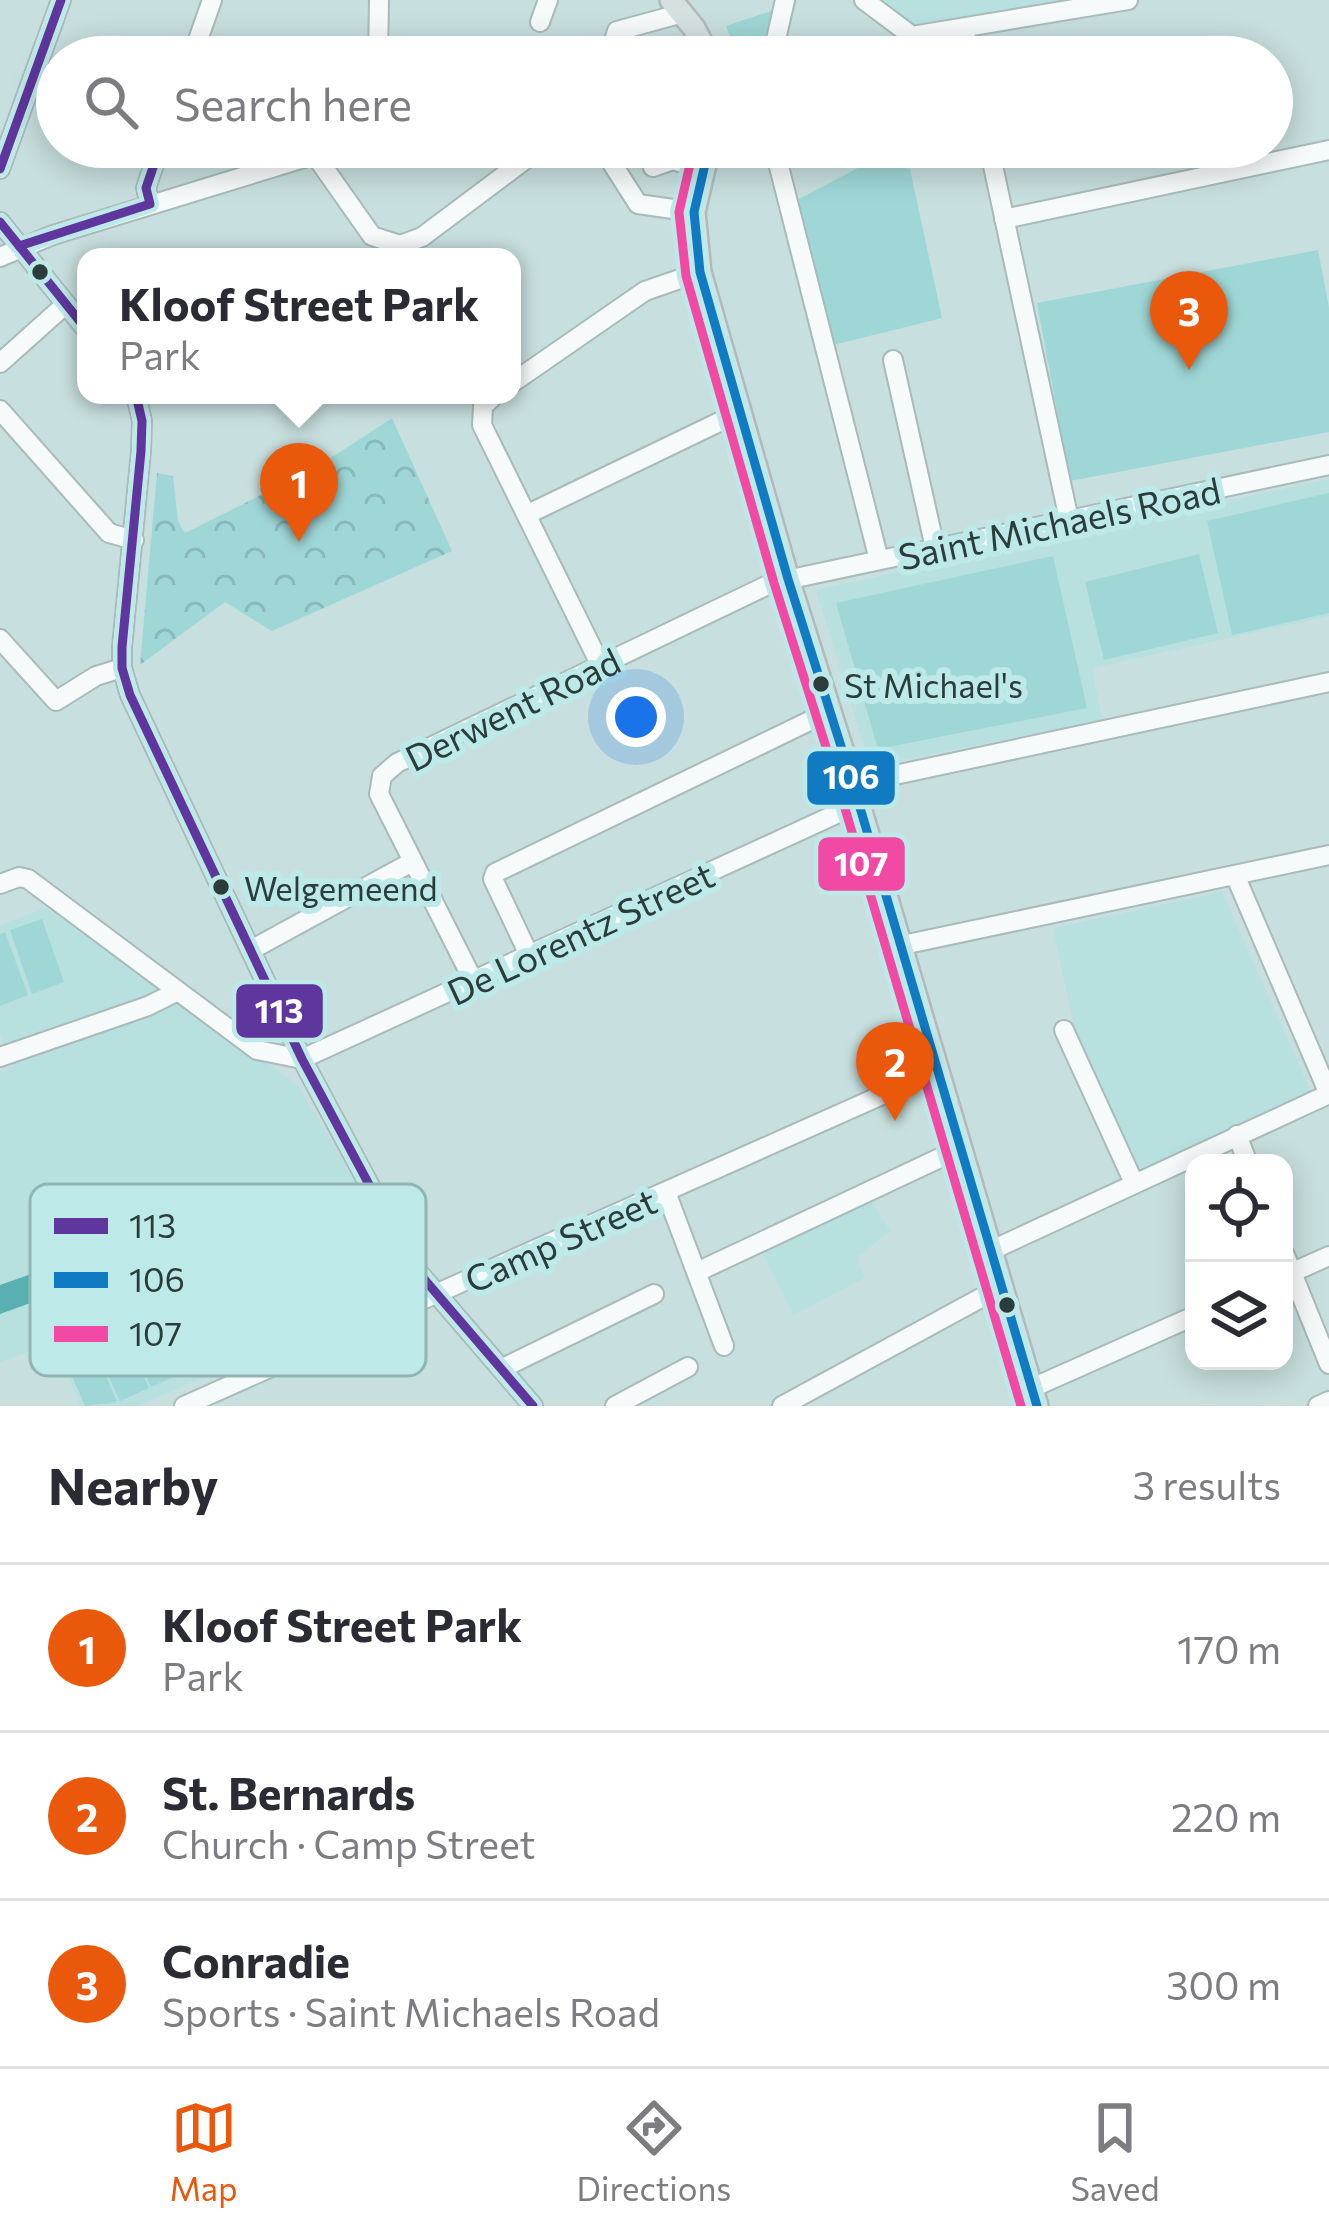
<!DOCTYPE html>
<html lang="en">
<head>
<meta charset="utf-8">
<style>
  body { margin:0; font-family:Commissioner,sans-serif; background:#f2f2f3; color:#2b2b33 }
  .controls { position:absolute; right:36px; bottom:36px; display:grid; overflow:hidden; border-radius:24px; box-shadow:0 6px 30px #0003 }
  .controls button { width:108px; height:108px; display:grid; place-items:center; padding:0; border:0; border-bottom:3px solid #e1e1e2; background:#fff; color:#2b2b33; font:60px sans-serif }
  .you { position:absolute; left:636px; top:717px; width:42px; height:42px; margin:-30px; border:9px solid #fff; border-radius:50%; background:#1a73e8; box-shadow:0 0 0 18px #1a73e833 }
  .badge { display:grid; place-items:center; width:78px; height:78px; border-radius:50%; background:#ea580c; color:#fff; font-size:39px; font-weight:700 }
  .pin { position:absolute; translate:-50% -99px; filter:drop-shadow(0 3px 6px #0008) }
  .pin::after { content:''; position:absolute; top:63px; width:42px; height:36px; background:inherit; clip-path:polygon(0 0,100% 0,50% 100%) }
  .popup { position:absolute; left:77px; top:248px; width:444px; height:156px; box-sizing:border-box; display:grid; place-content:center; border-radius:24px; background:#fff; filter:drop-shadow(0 3px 9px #0005); font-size:39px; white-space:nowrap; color:#7c7c81 }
  .popup b { font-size:45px; color:#2b2b33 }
  .popup::after { content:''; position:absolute; left:50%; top:100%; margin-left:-24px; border:24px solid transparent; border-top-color:#fff }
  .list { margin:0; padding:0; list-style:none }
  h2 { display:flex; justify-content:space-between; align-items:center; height:156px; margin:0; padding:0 48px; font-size:51px }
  h2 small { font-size:39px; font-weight:400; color:#7c7c81 }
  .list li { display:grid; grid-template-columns:78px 1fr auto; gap:36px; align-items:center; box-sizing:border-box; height:168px; padding:0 48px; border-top:3px solid #e1e1e2 }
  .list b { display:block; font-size:45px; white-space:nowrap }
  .list p { margin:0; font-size:39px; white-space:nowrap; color:#7c7c81 }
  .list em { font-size:39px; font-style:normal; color:#7c7c81 }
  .icon { flex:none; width:66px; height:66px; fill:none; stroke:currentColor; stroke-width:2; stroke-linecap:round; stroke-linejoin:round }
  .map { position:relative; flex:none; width:1329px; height:1406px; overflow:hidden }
  .search { position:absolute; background:#fff; box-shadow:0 6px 30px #0003; left:36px; right:36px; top:36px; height:132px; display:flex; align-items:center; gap:30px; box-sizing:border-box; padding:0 42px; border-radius:66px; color:#7c7c81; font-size:45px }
  .sheet { height:660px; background:#fff }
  nav { display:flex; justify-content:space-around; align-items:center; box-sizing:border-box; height:168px; border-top:3px solid #e1e1e2; background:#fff; font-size:33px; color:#7c7c81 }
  nav a { display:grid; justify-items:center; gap:6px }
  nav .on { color:#ea580c }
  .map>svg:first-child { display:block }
  .built { fill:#b7e0df }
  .grass { fill:url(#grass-tufts) }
  .forest { fill:url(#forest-crowns) }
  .pitch { fill:#9fd7d6 }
  .water { fill:#58b0b0 }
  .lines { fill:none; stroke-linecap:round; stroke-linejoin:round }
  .minor-casing { stroke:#a8baba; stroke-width:22 }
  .major-casing { stroke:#aebbba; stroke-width:26 }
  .minor { stroke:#f7fafa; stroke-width:18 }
  .major { stroke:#d5e1e1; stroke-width:21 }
  .bus-1-casing { stroke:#bde9e8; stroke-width:18 }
  .bus-2-casing { stroke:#bde9e8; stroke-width:18 }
  .bus-3-casing { stroke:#bde9e8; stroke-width:18 }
  .bus-1 { stroke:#5e369d; stroke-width:9 }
  .bus-2 { stroke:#107ac3; stroke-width:9 }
  .bus-3 { stroke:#f24aa4; stroke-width:9 }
  .bus-dot { fill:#2b3c3c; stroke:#bde9e8; stroke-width:4.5 }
  .labels { text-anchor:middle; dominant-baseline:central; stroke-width:12; stroke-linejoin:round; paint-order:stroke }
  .bus-label { font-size:33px; fill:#2b3c3c; stroke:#bde9e8; text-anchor:start }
  .street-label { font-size:36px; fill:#2b3c3c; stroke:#bde9e8 }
  .key { fill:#bde9e8; stroke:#91b5b4; stroke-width:3 }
  .key-label { font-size:33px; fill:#2b3c3c }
  .line-badge { stroke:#bde9e8; stroke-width:4.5 }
  .badge-label { font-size:33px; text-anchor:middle; font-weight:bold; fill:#fff }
</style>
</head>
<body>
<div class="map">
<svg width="1329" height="1406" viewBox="0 0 1329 1406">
  <defs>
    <pattern id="grass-tufts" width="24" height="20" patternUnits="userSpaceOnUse" patternTransform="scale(3)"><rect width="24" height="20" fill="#9fd7d6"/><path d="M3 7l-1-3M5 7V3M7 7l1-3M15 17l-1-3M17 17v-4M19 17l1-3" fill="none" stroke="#89b9b9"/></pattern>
    <pattern id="forest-crowns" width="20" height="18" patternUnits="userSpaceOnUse" patternTransform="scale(3)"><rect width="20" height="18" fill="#9fd7d6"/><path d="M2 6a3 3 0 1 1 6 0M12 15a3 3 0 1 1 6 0" fill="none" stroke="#89b9b9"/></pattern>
  </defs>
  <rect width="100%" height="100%" fill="#c7dfde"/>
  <g class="built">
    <path d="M879 0H1065L916 26 908 25Z"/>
    <path d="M1329 479V616L1092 668 1102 720 870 766 816 590Z"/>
    <path d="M1222 892 1312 1094 1139 1174 1077 1040 1053 928Z"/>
    <path d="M46 908 298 1085 408 1272 398 1293 137 1406H81L54 1343 0 1362V1072L13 1067 0 1032V925Z"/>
    <path d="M869 1198 890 1231 856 1258 865 1278 793 1315 761 1251Z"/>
  </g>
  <path class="grass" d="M777 9 765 57H738L726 26Z"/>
  <path class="forest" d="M392 418 452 551 272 631 225 602 140 665 157 473 173 476 178 521 185 533 317 467Z"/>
  <g class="pitch">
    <path d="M875 159 910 169 942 318 833 345 795 201Z"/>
    <path d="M1318 250 1329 308V432L1070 481 1037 303Z"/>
    <path d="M1329 493V613L1232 635 1207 521Z"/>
    <path d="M1199 554 1218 633 1104 660 1085 582Z"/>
    <path d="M1053 556 1087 708 878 749 836 603Z"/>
    <path d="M42 919 64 982 32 994 10 930Z"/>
    <path d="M5 932 28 995 0 1006V934Z"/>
    <path d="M202 1291 230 1351 201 1364 173 1304Z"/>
    <path d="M152 1313 180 1374 151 1387 124 1325Z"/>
    <path d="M121 1328 149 1388 120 1401 92 1340Z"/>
    <path d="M91 1341 117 1402 85 1406 62 1353Z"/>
  </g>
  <path class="water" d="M37 1272 47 1297 0 1314V1285Z"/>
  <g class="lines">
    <defs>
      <g id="minor">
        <path d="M864 0 912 36 1128 0"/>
        <path d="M540 22 548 0"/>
        <path d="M964 29 970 57"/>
        <path d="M192 57 212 0"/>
        <path d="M378 57 379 0"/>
        <path d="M620 57 615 37 617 31 683 13"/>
        <path d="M772 57 785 0"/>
        <path d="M587 147 608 157 638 204 694 212"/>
        <path d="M646 147 653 167 673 160 704 170"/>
        <path d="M774 147 879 560"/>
        <path d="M989 147 1069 520"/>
        <path d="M315 155 372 236 400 245 422 237 542 147"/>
        <path d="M0 169 61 0"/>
        <path d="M150 204 146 188 160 147"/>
        <path d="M1004 219 1329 150"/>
        <path d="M0 222 86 329"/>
        <path d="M0 257 53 235 340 147"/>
        <path d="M893 360 935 548"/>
        <path d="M0 363 66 304"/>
        <path d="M512 383 645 291 700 272"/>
        <path d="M136 395 142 421 141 451 122 647V668L130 695 302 1059 412 1265 533 1406"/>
        <path d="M495 395 483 406 482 425 600 664"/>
        <path d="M0 410 109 533 134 540"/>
        <path d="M528 514 740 412"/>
        <path d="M0 639 56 701 96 676 122 668"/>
        <path d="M853 784 1329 682"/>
        <path d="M1235 875 1329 1094"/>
        <path d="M0 884 19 877 28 879 257 1050 302 1059 858 804"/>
        <path d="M898 946 1329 855"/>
        <path d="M251 950 412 862"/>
        <path d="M530 957 493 879 495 873 828 712"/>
        <path d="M474 982 379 794 382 776 397 763 772 583 1329 465"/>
        <path d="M1064 1030 1134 1183"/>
        <path d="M0 1057 148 1006 178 991"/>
        <path d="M1237 1135 1248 1163"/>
        <path d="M666 1192 724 1346"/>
        <path d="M990 1251 1329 1094"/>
        <path d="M1284 1253 1329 1364"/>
        <path d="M697 1272 959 1149"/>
        <path d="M1284 1276 1329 1256"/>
        <path d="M503 1368 654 1294"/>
        <path d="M1032 1388 1194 1316"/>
        <path d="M184 1406 936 1071"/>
        <path d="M615 1406 688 1367"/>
        <path d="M782 1406 1001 1287"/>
        <path d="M1318 1406 1329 1401"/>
      </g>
      <g id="major">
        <path d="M671 0 694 28 709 57"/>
        <path d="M709 147 694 212 700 272 788 579 853 784 1037 1406"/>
      </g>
    </defs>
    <use href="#minor" class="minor-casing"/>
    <use href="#major" class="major-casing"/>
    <use href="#minor" class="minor"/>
    <use href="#major" class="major"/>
    <defs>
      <g id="bus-1">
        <path d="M0 169 61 0"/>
        <path d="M0 222 86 329"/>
        <path d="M19 246 150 204 146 188 160 147"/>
        <path d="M136 395 142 421 141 451 122 647V668L130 695 302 1059 412 1265 533 1406"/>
      </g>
      <path id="bus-2" d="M709 147 694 212 700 272 788 579 853 784 1037 1406"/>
      <path id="bus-3" d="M694 147 679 212 686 276 774 583 839 788 1021 1406"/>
    </defs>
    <use href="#bus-1" class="bus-1-casing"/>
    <use href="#bus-2" class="bus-2-casing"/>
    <use href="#bus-3" class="bus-3-casing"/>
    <use href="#bus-1" class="bus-1"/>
    <use href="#bus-2" class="bus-2"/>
    <use href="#bus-3" class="bus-3"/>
  </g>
  <g class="bus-dot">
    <circle cx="40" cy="272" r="10"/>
    <circle cx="821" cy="684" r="10"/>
    <circle cx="221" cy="887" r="10"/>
    <circle cx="1007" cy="1305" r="10"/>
  </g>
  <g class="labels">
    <g class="bus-label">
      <text x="844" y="684">St Michael's</text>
      <text x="244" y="887">Welgemeend</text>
    </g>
    <g class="street-label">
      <text transform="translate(1059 522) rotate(-12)">Saint Michaels Road</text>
      <text transform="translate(512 708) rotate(-26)">Derwent Road</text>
      <text transform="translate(580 932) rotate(-25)">De Lorentz Street</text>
      <text transform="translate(560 1239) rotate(-24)">Camp Street</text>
    </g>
  </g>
  <rect x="30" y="1184" width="396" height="192" rx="18" class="key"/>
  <rect x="54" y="1218" width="54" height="16" fill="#5e369d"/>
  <rect x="54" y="1272" width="54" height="16" fill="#107ac3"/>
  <rect x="54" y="1326" width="54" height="16" fill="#f24aa4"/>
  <g class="key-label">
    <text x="129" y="1238">113</text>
    <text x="129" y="1292">106</text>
    <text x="129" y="1346">107</text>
  </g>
  <g class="line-badge">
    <rect x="805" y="749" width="92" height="58" rx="12" fill="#107ac3"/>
    <rect x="816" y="835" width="91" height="58" rx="12" fill="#f24aa4"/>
    <rect x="234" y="982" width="91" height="58" rx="12" fill="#5e369d"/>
  </g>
  <g class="badge-label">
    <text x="851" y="789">106</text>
    <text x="861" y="876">107</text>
    <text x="279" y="1023">113</text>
  </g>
</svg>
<div class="controls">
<button><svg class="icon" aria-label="locate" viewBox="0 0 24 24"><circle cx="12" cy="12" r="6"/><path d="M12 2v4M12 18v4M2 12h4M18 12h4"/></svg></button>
<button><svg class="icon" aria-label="layers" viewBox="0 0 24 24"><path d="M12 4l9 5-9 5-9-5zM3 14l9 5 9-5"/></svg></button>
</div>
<div class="you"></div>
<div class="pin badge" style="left:299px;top:542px">1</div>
<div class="popup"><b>Kloof Street Park</b>Park</div>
<div class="pin badge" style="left:895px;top:1121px">2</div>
<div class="pin badge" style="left:1189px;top:370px">3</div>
<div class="search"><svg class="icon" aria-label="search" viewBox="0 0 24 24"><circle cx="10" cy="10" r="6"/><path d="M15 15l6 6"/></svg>Search here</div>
</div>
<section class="sheet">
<h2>Nearby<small>3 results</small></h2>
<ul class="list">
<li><span class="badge">1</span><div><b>Kloof Street Park</b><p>Park</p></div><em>170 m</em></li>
<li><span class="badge">2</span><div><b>St. Bernards</b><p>Church · Camp Street</p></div><em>220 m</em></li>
<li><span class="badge">3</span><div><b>Conradie</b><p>Sports · Saint Michaels Road</p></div><em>300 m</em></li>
</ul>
</section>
<nav>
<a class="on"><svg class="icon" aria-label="map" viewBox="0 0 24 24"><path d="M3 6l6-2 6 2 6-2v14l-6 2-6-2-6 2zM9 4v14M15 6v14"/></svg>Map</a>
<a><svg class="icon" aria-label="directions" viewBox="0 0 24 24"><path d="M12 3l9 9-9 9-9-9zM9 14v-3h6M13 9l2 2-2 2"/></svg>Directions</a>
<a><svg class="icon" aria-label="saved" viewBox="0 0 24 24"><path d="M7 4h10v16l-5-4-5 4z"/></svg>Saved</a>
</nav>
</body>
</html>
